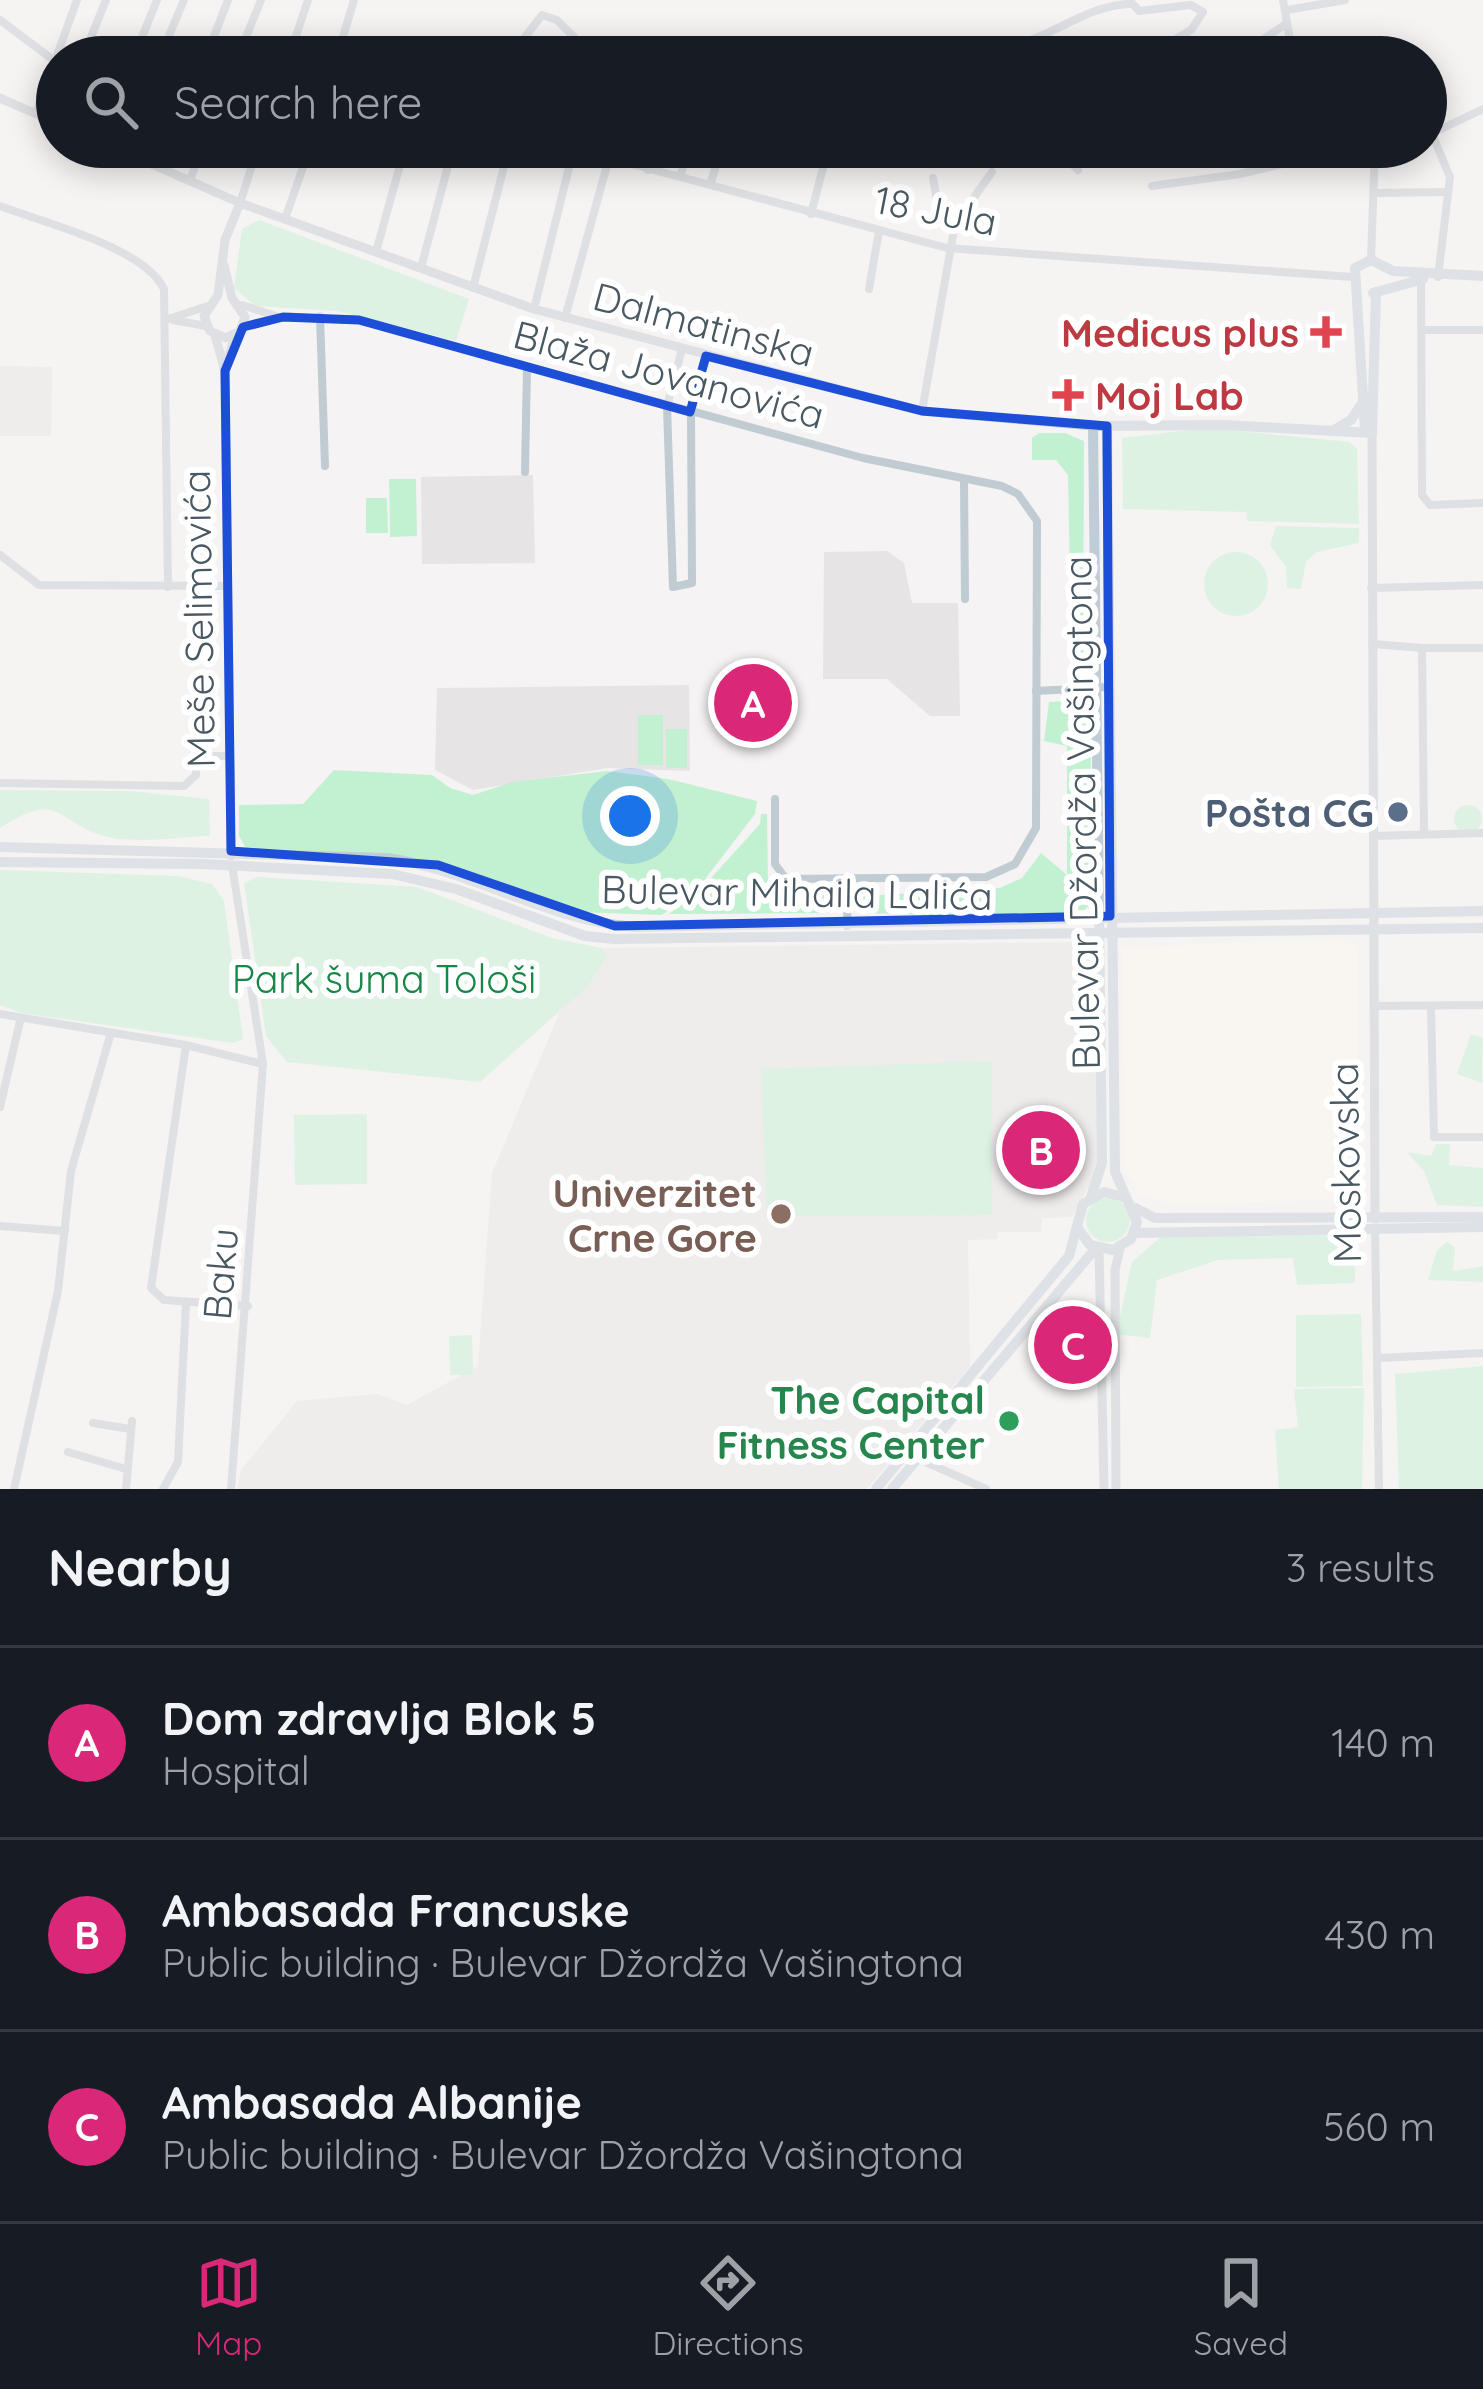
<!DOCTYPE html>
<html lang="en">
<head>
<meta charset="utf-8">
<style>
  body { margin:0; font-family:Quicksand,sans-serif; background:#242831; color:#f1f3f6 }
  .you { position:absolute; left:630px; top:816px; width:42px; height:42px; margin:-30px; border:9px solid #fff; border-radius:50%; background:#1a73e8; box-shadow:0 0 0 18px #1a73e833 }
  .badge { display:grid; place-items:center; width:78px; height:78px; border-radius:50%; background:#db2777; color:#fff; font-size:39px; font-weight:700 }
  .pin { position:absolute; translate:-50% -50%; border:6px solid #fff; box-shadow:0 3px 12px #0006 }
  .list { margin:0; padding:0; list-style:none }
  h2 { display:flex; justify-content:space-between; align-items:center; height:156px; margin:0; padding:0 48px; font-size:51px }
  h2 small { font-size:39px; font-weight:400; color:#9ea1a6 }
  .list li { display:grid; grid-template-columns:78px 1fr auto; gap:36px; align-items:center; box-sizing:border-box; height:192px; padding:0 48px; border-top:3px solid #363941 }
  .list b { display:block; font-size:45px; white-space:nowrap }
  .list p { margin:0; font-size:39px; white-space:nowrap; color:#9ea1a6 }
  .list em { font-size:39px; font-style:normal; color:#9ea1a6 }
  .icon { flex:none; width:66px; height:66px; fill:none; stroke:currentColor; stroke-width:2; stroke-linecap:round; stroke-linejoin:round }
  .map { position:relative; flex:none; width:1483px; height:1489px; overflow:hidden }
  .search { position:absolute; background:#171b24; box-shadow:0 6px 30px #0003; left:36px; right:36px; top:36px; height:132px; display:flex; align-items:center; gap:30px; box-sizing:border-box; padding:0 42px; border-radius:66px; color:#9ea1a6; font-size:45px }
  .sheet { height:732px; background:#171b24 }
  nav { display:flex; justify-content:space-around; align-items:center; box-sizing:border-box; height:168px; border-top:3px solid #363941; background:#171b24; font-size:33px; color:#9ea1a6 }
  nav a { display:grid; justify-items:center; gap:6px }
  nav .on { color:#db2777 }
  .map>svg:first-child { display:block }
  .commercial { fill:#fdf8ee }
  .education { fill:#e6e4e5 }
  .green { fill:#c2f1d1 }
  .lines { fill:none; stroke-linecap:round; stroke-linejoin:round }
  .minor { stroke:#c0cbd2; stroke-width:8 }
  .tertiary { stroke:#c0cbd2; stroke-width:9 }
  .secondary { stroke:#c0ccd6; stroke-width:10 }
  .marked { fill:none; stroke:#1d4ed8; stroke-width:9; stroke-linejoin:round }
  .health-dot { fill:#e0444e; stroke:#fff; stroke-width:4.5 }
  .service-dot { fill:#5c6f8a; stroke:#fff; stroke-width:4.5 }
  .education-dot { fill:#8d6e63; stroke:#fff; stroke-width:4.5 }
  .leisure-dot { fill:#2e9e5b; stroke:#fff; stroke-width:4.5 }
  .labels { text-anchor:middle; dominant-baseline:central; stroke-width:12; stroke-linejoin:round; paint-order:stroke }
  .street-label { font-size:39px; fill:#495861; stroke:#fff }
  .health-label { font-size:39px; font-weight:bold; fill:#be3a42; stroke:#fff; text-anchor:end }
  .service-label { font-size:39px; font-weight:bold; fill:#4e5e75; stroke:#fff; text-anchor:end }
  .park-label { font-size:39px; fill:#168746; stroke:#fff }
  .education-label { font-size:39px; font-weight:bold; fill:#785e54; stroke:#fff; text-anchor:end }
  .leisure-label { font-size:39px; font-weight:bold; fill:#27864d; stroke:#fff; text-anchor:end }
</style>
</head>
<body>
<div class="map">
<svg width="1483" height="1489" viewBox="0 0 1483 1489">
  <rect width="100%" height="100%" fill="#f5f3f3"/>
  <path class="commercial" d="M1340 938 1355 946 1358 955 1356 1200 1174 1204 1140 1195 1124 1170 1122 948Z"/>
  <g class="education">
    <path d="M0 366 52 367 51 436H0Z"/>
    <path d="M533 475 535 563 422 564 421 477Z"/>
    <path d="M887 551 904 563 912 603H958L960 716H930L887 679H823L824 552Z"/>
    <path d="M689 685 690 771 608 768 473 790 435 770 437 688Z"/>
    <path d="M1074 942 1086 946 1092 958 1099 1168 1072 1217 1042 1218 1041 1232H998L997 1239 968 1240 970 1366 867 1489H237L241 1470 297 1401 377 1394 407 1405 478 1366 492 1173 564 1002 589 985 607 957 602 948Z"/>
  </g>
  <g class="green">
    <path d="M259 220 469 299 456 341 337 311 255 306 234 288 242 229Z"/>
    <path d="M1207 428 1350 442 1357 449 1359 524 1247 521 1246 512 1123 509 1122 438Z"/>
    <path d="M1039 433H1065L1084 441 1083 676 1072 678 1068 475 1056 460H1032V438Z"/>
    <path d="M389 479H416L417 536 390 537Z"/>
    <path d="M366 498H387L388 533H366Z"/>
    <path d="M1276 526 1359 528V543L1317 552 1306 561 1301 589 1287 588 1286 567 1270 545Z"/>
    <circle cx="1236" cy="584" r="32"/>
    <path d="M1083 700 1090 709 1093 902 1075 919 862 913 859 901 864 896 1000 888 1022 878 1041 853 1067 875V746L1044 741 1049 702Z"/>
    <rect x="638" y="715" width="25" height="50"/>
    <rect x="666" y="729" width="21" height="39"/>
    <path d="M334 770 432 775 450 788 473 795 512 782 607 771 668 779 757 801 755 814 699 887 662 915 577 912 432 862 247 850 239 836V805L303 804Z"/>
    <path d="M0 790 130 791 209 799 210 836C179 837 144 843 113 838 56 827 64 786 0 828Z"/>
    <circle cx="1468" cy="819" r="14"/>
    <path d="M761 814H767L768 883 779 892 832 896 831 913 669 914 701 889 760 824Z"/>
    <path d="M0 870 178 876 212 884 224 901 243 1039 233 1043 21 1013 0 1005Z"/>
    <path d="M258 877 417 887 552 938 602 948 607 957 589 985 480 1082 287 1062 266 1036 244 883Z"/>
    <path d="M1471 1034 1483 1038 1482 1083 1457 1074Z"/>
    <path d="M992 1061V1215L767 1216 761 1069Z"/>
    <path d="M367 1114V1184L295 1185 294 1115Z"/>
    <path d="M1436 1144H1450L1449 1165 1483 1168V1207L1437 1205 1424 1171 1407 1152 1431 1156Z"/>
    <circle cx="1108" cy="1220" r="22"/>
    <path d="M1163 1235H1333L1355 1268V1283L1297 1285 1293 1258 1218 1260 1157 1280 1150 1338 1116 1334 1132 1262Z"/>
    <path d="M1447 1242 1455 1248 1453 1271 1483 1266V1282L1428 1280 1437 1250Z"/>
    <path d="M1361 1314 1363 1386 1296 1387V1315Z"/>
    <path d="M472 1335 473 1375H450L449 1336Z"/>
    <path d="M1483 1366V1489H1399L1395 1374Z"/>
    <path d="M1364 1388 1362 1489H1279L1275 1430 1298 1427 1294 1389Z"/>
  </g>
  <g class="lines">
    <g class="minor">
      <path d="M1129 0 1139 11 1191 5 1203 12 1191 30 1145 57"/>
      <path d="M1283 0 1293 57"/>
      <path d="M1287 10 1345 0"/>
      <path d="M0 20 56 62"/>
      <path d="M518 46 542 15 557 20 594 57"/>
      <path d="M1013 46C1056 35 1085 6 1129 4"/>
      <path d="M83 57 106 0"/>
      <path d="M134 57 157 0"/>
      <path d="M160 57 184 0"/>
      <path d="M206 57 228 0"/>
      <path d="M238 57 261 0"/>
      <path d="M289 57 308 0"/>
      <path d="M337 57 354 0"/>
      <path d="M642 57 644 51"/>
      <path d="M704 57 708 45"/>
      <path d="M1236 57 1286 24"/>
      <path d="M1339 57 1374 45 1391 47"/>
      <path d="M36 113 77 0"/>
      <path d="M1432 134 1450 177 1438 277"/>
      <path d="M1426 136 1483 109"/>
      <path d="M179 147 195 166 190 180"/>
      <path d="M1056 147 1078 170"/>
      <path d="M196 164 202 147"/>
      <path d="M162 168 170 147"/>
      <path d="M648 170 654 147"/>
      <path d="M680 177 689 147"/>
      <path d="M710 185 722 147"/>
      <path d="M1152 186 1240 174 1353 147"/>
      <path d="M1374 193 1448 192"/>
      <path d="M240 203 258 147"/>
      <path d="M0 206C44 223 144 247 164 289L168 587"/>
      <path d="M811 214 825 160"/>
      <path d="M285 219 310 147"/>
      <path d="M955 224 992 172"/>
      <path d="M376 252 405 147"/>
      <path d="M1371 259 1375 147"/>
      <path d="M421 268 453 147"/>
      <path d="M1421 280 1422 495 1430 505 1483 503"/>
      <path d="M473 288 509 147"/>
      <path d="M869 289 879 231"/>
      <path d="M242 305 276 316"/>
      <path d="M534 309 574 147"/>
      <path d="M320 316 325 466"/>
      <path d="M565 318 609 158 947 248 1352 277"/>
      <path d="M165 320 208 306"/>
      <path d="M173 320 206 326"/>
      <path d="M243 327 283 317 359 320 863 458 1002 486 1018 494 1037 521 1036 828 1015 864 986 877 786 879 775 864V799"/>
      <path d="M1423 330H1483"/>
      <path d="M682 349 667 406 673 587 692 583 691 412 706 356"/>
      <path d="M922 411 955 224 938 206 933 178"/>
      <path d="M525 472 527 367"/>
      <path d="M964 479 965 599"/>
      <path d="M0 555 39 585 228 586"/>
      <path d="M1371 588 1483 585"/>
      <path d="M1372 644 1422 648 1424 834"/>
      <path d="M1422 648H1483"/>
      <path d="M1036 691 1109 687"/>
      <path d="M0 783 184 786 196 775V756H230"/>
      <path d="M1373 836 1483 833"/>
      <path d="M847 926 848 880"/>
      <path d="M1374 1006 1483 1005"/>
      <path d="M1431 1006 1434 1137H1483"/>
      <path d="M0 1014 186 1045 263 1064"/>
      <path d="M186 1045 151 1288 164 1300 248 1306"/>
      <path d="M0 1107 20 1021"/>
      <path d="M0 1226 65 1231"/>
      <path d="M1375 1228 1379 1489"/>
      <path d="M1378 1358 1483 1353"/>
      <path d="M93 1423 130 1429"/>
      <path d="M68 1452 126 1469"/>
      <path d="M919 1459 986 1489"/>
      <path d="M14 1489 58 1291 71 1171 110 1036"/>
      <path d="M126 1489 132 1421"/>
      <path d="M163 1489 178 1462 186 1303"/>
      <path d="M231 1489 263 1064 232 865"/>
    </g>
    <g class="tertiary">
      <path d="M0 98 57 123"/>
      <path d="M113 147 240 203 534 309 922 411 1093 426"/>
      <path d="M224 265 232 298 245 317 240 331 226 338 210 331 204 316 218 295 225 240 240 203"/>
      <path d="M215 335 225 371 231 856"/>
      <path d="M225 369 235 335"/>
      <path d="M1372 433 1375 1219"/>
      <path d="M1099 1249 1104 1489"/>
      <path d="M1116 1489 1115 1270 1120 1248"/>
    </g>
    <g class="secondary">
      <path d="M1373 293 1423 279"/>
      <path d="M1334 430 1351 420 1363 402"/>
      <path d="M1365 430 1355 268 1371 260 1393 271 1483 276"/>
      <path d="M0 847 388 858C474 871 548 921 635 927L1483 911"/>
      <path d="M0 862 203 864 392 874 456 889 585 936 614 939 1483 928"/>
      <path d="M1091 1197 1102 1163 1093 426 1223 425 1372 433 1376 292"/>
      <path d="M1135 1208 1155 1218 1483 1217"/>
      <path d="M1079 1230 1090 1245 1113 1250 1131 1239 1137 1222 1115 1172 1107 426"/>
      <path d="M1134 1233 1483 1227"/>
      <path d="M876 1489 1069 1256 1083 1204 1104 1192 1124 1197"/>
      <path d="M892 1489 1096 1248"/>
    </g>
  </g>
  <path d="M0 0H1483V1489H0ZM283 317 359 320 690 412 706 356 922 411 1107 426 1110 916 615 926 438 865 231 851 225 371 243 327Z" fill="#f5f3f3" fill-opacity=".55" fill-rule="evenodd"/>
  <path class="marked" d="M283 317 359 320 690 412 706 356 922 411 1107 426 1110 916 615 926 438 865 231 851 225 371 243 327Z"/>
  <g class="health-dot">
    <path d="M1320 314h12v12h12v12h-12v12h-12v-12h-12v-12h12z"/>
    <path d="M1062 377h12v12h12v12h-12v12h-12v-12h-12v-12h12z"/>
  </g>
  <circle class="service-dot" cx="1398" cy="812" r="12"/>
  <circle class="education-dot" cx="781" cy="1214" r="12"/>
  <circle class="leisure-dot" cx="1009" cy="1421" r="12"/>
  <g class="labels">
    <g class="street-label">
      <text transform="translate(936 210) rotate(11)">18 Jula</text>
      <text transform="translate(704 324) rotate(15)">Dalmatinska</text>
      <text transform="translate(669 374) rotate(15)">Blaža Jovanovića</text>
      <text transform="translate(198 619) rotate(-91)">Meše Selimovića</text>
      <text transform="translate(1081 813) rotate(-91)">Bulevar Džordža Vašingtona</text>
      <text transform="translate(797 892) rotate(1)">Bulevar Mihaila Lalića</text>
      <text transform="translate(1345 1163) rotate(-91)">Moskovska</text>
      <text transform="translate(220 1274) rotate(-85)">Baku</text>
    </g>
    <g class="health-label">
      <text x="1299" y="332">Medicus plus</text>
      <text x="1095" y="395" text-anchor="start">Moj Lab</text>
    </g>
    <g class="service-label">
      <text x="1374" y="812">Pošta CG</text>
    </g>
    <g class="park-label">
      <text x="384" y="978">Park šuma Tološi</text>
    </g>
    <g class="education-label">
      <text x="757" y="1192">Univerzitet<tspan x="757" dy="45">Crne Gore</tspan></text>
    </g>
    <g class="leisure-label">
      <text x="985" y="1399">The Capital<tspan x="985" dy="45">Fitness Center</tspan></text>
    </g>
  </g>
</svg>
<div class="you"></div>
<div class="pin badge" style="left:753px;top:703px">A</div>
<div class="pin badge" style="left:1041px;top:1150px">B</div>
<div class="pin badge" style="left:1073px;top:1345px">C</div>
<div class="search"><svg class="icon" aria-label="search" viewBox="0 0 24 24"><circle cx="10" cy="10" r="6"/><path d="M15 15l6 6"/></svg>Search here</div>
</div>
<section class="sheet">
<h2>Nearby<small>3 results</small></h2>
<ul class="list">
<li><span class="badge">A</span><div><b>Dom zdravlja Blok 5</b><p>Hospital</p></div><em>140 m</em></li>
<li><span class="badge">B</span><div><b>Ambasada Francuske</b><p>Public building · Bulevar Džordža Vašingtona</p></div><em>430 m</em></li>
<li><span class="badge">C</span><div><b>Ambasada Albanije</b><p>Public building · Bulevar Džordža Vašingtona</p></div><em>560 m</em></li>
</ul>
</section>
<nav>
<a class="on"><svg class="icon" aria-label="map" viewBox="0 0 24 24"><path d="M3 6l6-2 6 2 6-2v14l-6 2-6-2-6 2zM9 4v14M15 6v14"/></svg>Map</a>
<a><svg class="icon" aria-label="directions" viewBox="0 0 24 24"><path d="M12 3l9 9-9 9-9-9zM9 14v-3h6M13 9l2 2-2 2"/></svg>Directions</a>
<a><svg class="icon" aria-label="saved" viewBox="0 0 24 24"><path d="M7 4h10v16l-5-4-5 4z"/></svg>Saved</a>
</nav>
</body>
</html>
